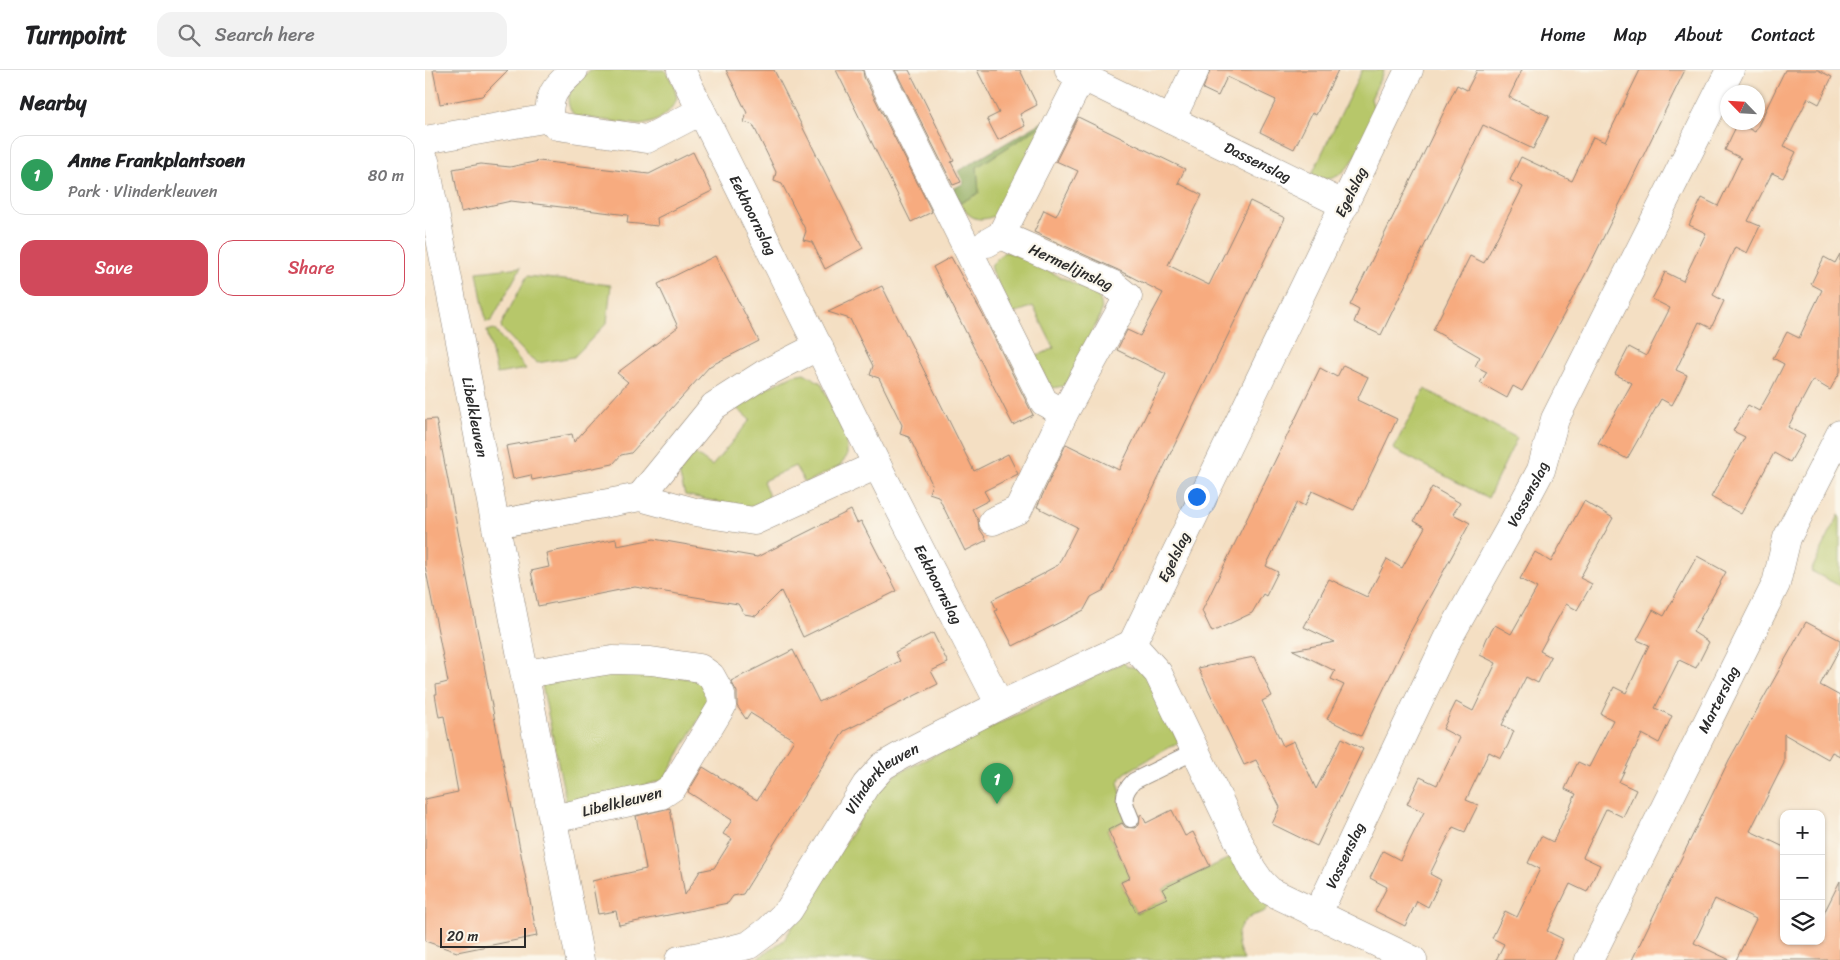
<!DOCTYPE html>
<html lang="en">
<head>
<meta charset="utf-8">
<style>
  body { margin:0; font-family:Sriracha,sans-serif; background:#f2f2f2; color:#202124 }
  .controls { position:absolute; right:15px; bottom:15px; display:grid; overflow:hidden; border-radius:10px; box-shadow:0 1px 4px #0004 }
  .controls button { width:45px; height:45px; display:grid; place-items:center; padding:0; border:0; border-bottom:1px solid #e0e0e0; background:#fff; color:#202124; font:25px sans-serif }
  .compass { position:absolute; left:1295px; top:15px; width:45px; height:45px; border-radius:50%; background:#fff; box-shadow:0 1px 4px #0004; rotate:295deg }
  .scale { position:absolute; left:15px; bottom:12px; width:86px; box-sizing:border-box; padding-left:5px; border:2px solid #2b2b2b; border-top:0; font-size:14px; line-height:18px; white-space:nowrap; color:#2b2b2b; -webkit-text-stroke:4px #fbf7ec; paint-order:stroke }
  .you { position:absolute; left:771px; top:426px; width:18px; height:18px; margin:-12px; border:4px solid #fff; border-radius:50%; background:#1a73e8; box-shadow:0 0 0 8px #1a73e833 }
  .badge { display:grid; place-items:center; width:32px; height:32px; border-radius:50%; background:#d1495b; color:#fff; font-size:16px; font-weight:700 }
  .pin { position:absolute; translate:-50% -41px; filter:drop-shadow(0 1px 2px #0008) }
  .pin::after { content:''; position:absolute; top:26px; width:18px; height:15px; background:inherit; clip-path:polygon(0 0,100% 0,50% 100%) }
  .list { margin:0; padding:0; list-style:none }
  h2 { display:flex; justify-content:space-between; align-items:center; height:65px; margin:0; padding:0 20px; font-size:21px }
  h2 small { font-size:16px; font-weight:400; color:#757577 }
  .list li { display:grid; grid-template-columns:32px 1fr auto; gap:15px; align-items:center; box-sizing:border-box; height:80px; margin:0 10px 10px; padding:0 10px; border:1px solid #e0e0e0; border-radius:15px }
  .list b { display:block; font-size:19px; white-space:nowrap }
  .list p { margin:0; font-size:16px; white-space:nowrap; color:#757577 }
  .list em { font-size:16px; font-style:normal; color:#757577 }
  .actions { display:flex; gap:10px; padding:15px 20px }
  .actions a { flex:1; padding:11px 0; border:1px solid #d1495b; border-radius:15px; text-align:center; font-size:18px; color:#d1495b }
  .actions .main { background:#d1495b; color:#fff }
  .icon { flex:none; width:28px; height:28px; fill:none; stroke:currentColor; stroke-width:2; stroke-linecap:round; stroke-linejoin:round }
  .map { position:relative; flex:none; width:1415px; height:890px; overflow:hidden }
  header { display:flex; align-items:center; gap:30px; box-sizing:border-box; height:70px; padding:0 25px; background:#fff; border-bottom:1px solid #e0e0e0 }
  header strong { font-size:24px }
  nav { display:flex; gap:28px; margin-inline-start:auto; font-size:18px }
  .search { width:350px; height:45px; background:#f2f2f2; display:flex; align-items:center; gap:12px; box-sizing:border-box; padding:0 18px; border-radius:15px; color:#757577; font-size:19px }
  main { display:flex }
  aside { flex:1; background:#fff }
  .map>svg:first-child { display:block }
  .green { fill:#b7c76a; stroke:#71794a }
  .forest { fill:#91ac5e; stroke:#5e6c44 }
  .building { fill:#f7ab7f }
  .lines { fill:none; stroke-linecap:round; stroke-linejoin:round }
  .lane-casing { stroke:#908577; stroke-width:18 }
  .street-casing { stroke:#908577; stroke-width:29 }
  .lane { stroke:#fff; stroke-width:16 }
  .street { stroke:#fff; stroke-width:28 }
  .labels { text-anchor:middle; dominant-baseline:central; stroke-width:4.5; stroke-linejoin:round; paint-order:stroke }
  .street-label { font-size:15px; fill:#2b2b2b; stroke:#fbf7ec }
</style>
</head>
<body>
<header>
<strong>Turnpoint</strong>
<div class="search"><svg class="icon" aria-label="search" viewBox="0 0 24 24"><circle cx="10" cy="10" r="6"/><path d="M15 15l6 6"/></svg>Search here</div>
<nav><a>Home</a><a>Map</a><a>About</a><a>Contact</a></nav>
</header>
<main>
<aside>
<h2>Nearby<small></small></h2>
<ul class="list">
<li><span class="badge" style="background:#2e9e5b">1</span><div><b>Anne Frankplantsoen</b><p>Park · Vlinderkleuven</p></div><em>80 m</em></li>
</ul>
<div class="actions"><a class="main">Save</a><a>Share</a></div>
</aside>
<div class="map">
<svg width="1415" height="890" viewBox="0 0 1415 890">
  <rect width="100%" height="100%" fill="#fbf7ec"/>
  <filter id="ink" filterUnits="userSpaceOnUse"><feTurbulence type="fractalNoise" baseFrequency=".02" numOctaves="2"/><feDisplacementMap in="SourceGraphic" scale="10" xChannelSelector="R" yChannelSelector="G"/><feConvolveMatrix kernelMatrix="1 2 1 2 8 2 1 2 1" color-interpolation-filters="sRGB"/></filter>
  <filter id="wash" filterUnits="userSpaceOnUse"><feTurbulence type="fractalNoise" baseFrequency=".0096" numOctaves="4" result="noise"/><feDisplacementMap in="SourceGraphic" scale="20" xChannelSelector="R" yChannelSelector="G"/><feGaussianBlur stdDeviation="1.12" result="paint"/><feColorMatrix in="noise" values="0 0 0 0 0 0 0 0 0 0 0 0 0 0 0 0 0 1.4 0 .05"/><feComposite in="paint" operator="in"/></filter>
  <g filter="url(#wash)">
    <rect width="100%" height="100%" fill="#f4dfc3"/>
    <g class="green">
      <path d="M165 0H240L249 15 252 29C243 45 233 53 215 55L150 46C133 26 151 14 165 0Z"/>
      <path d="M937 0H959L946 29 951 44C942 63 927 109 901 109 897 109 891 107 886 106Z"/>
      <path d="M619 54 571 145C554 153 544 149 535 133L554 123 552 97Z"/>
      <path d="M579 182 586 183 671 224C677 232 678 237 675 246L643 311 638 316 628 318 624 314 610 287 629 278 608 236 588 244 566 200 567 194Z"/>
      <path d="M96 197 66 251 61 252 52 202Z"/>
      <path d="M102 206 186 215 182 253 149 287 112 293 106 289 77 259 76 255Z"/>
      <path d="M69 259 101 299 72 304 62 261Z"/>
      <path d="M379 303 396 313 422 369V386L415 396 380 413 370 396 338 411 345 429 322 438 260 425 254 403 269 383 287 396 325 350 308 335 368 305Z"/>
      <path d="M1000 319 1092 368 1063 428 968 379Z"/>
      <path d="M1414 445 1415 446V516L1386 501Z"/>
      <path d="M699 592 701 596 713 598 721 605 754 672 700 703 693 712 703 750 682 760 705 807 696 812 711 843 742 828 738 819 809 786 846 833C844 836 841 841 838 842 835 844 831 844 827 846 808 858 810 872 819 890H330L359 870 455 718 473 703Z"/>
      <path d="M197 600 276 610 286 628 239 710 142 736 117 615Z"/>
    </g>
    <path class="forest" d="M621 50 619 54 552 97 554 123 535 133 528 119 539 113 533 101Z"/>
    <g id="blocks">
      <g class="building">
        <path d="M8 0H83L57 26 15 34Z"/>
        <path d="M301 0H349L438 178 400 199 387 172 378 170 381 161 357 114 349 111 351 102 328 55 319 52 322 43Z"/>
        <path d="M411 0H438L439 7 507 142 486 152Z"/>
        <path d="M470 0H484L529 91 526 92 536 112 528 115Z"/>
        <path d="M552 0H595L612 35 595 44 600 56 573 70 562 49 574 43Z"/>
        <path d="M785 0H913L891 45 887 43 869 79 835 62 851 30 802 7 793 26 778 19Z"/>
        <path d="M1052 0H1097L1084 27 1124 46 1108 79 1058 55 956 265 929 252 934 240 925 235 1032 15 1042 20Z"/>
        <path d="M1215 0H1260L1160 205 1109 300 1097 321 1088 316 1082 328 1055 313 1062 302 1050 296 1055 287 1008 260 1045 186 1059 193 1098 117 1085 110 1096 87 1147 111 1168 67 1180 72Z"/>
        <path d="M1360 0H1393L1407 7 1394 34 1383 28 1359 76 1371 82 1358 108 1347 103 1323 151 1335 156 1322 183 1310 177 1288 225 1299 231 1286 258 1274 252 1251 300 1262 305 1255 320 1247 335 1236 329 1202 389 1173 373 1207 313 1190 304 1204 277 1221 286 1245 238 1227 229 1234 216 1240 202 1258 211 1281 163 1264 155 1277 128 1293 136 1316 88 1300 80 1306 67 1313 53 1330 62Z"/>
        <path d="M653 47 760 99 753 113 777 125 743 195 784 215 825 131 860 148 679 520 666 527 659 540 588 576 570 541 572 540 567 530 620 503V502L633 495 652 457 612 437 641 374 694 400 741 304 692 280 702 260 715 266 738 223 693 200 609 162 619 140 631 146 653 101 631 91Z"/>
        <path d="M268 82 287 121 232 148 233 156 202 153 203 145 86 131 36 142 28 99 56 94 85 97 114 91 224 104Z"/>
        <path d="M1415 184V302L1405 320 1388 310 1363 357 1380 366 1365 392 1349 383 1316 444 1286 427 1320 367 1308 361 1323 335 1334 341 1347 318 1359 294 1348 288 1362 262 1374 268 1397 220 1386 214 1399 187 1410 193Z"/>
        <path d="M290 186 334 271 285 296 206 383 196 385 188 394 107 410 106 405 88 409 81 376 147 364 149 372 203 312 192 303 253 257 233 214Z"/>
        <path d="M526 187 559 247 608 345 588 355 508 197Z"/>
        <path d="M457 216 549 401 583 384 593 404 559 421 564 430 547 439 553 450 554 458 562 470 540 481 513 426 504 423 507 414 484 367 475 364 477 355 454 308 445 305 448 296 425 249 403 242Z"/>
        <path d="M918 295 943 307 932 330 972 349 929 440 887 421 880 436 872 432 841 496 853 502 841 526 838 524 827 543 787 562 777 541 895 298 912 307Z"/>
        <path d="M11 349 112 866 32 882 0 871V729L33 722 19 646 14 647 10 624H12L11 615 23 612 0 496V350Z"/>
        <path d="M1007 417 1035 433 1028 444 1045 453 983 566 984 567 936 666 902 649 919 615 906 609 910 601 868 580 910 572 879 557 904 509 942 527 962 489 977 498 1000 457 989 451Z"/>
        <path d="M1159 431 1188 448 1155 508 1167 514 1152 540 1141 534 1128 557 1115 581 1126 587 1113 613 1101 607 1077 655 1089 661 1083 675 1076 688 1064 682 1041 730 1053 735 1046 749 1040 762 1028 757 1005 804 1016 810 1003 837 992 831 980 856 950 841 962 817 945 808 958 781 975 790 999 742 982 734 995 707 1012 715 1035 668 1018 659 1024 646 1031 632 1048 641 1071 593 1055 585 1062 568 1070 555 1086 564 1112 518 1095 509 1110 482 1126 492Z"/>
        <path d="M426 440 432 453 436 451 472 521 378 567 356 521 331 546 319 544 313 534 210 517 113 536 106 501 124 497 121 483 191 469 192 476 229 469 332 487Z"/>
        <path d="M1272 486 1301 502 1268 562 1284 572 1271 598 1254 590 1230 638 1247 646 1234 673 1217 664 1194 712 1211 720 1198 747 1181 739 1158 787 1175 795 1162 822 1145 814 1122 861 1138 869 1128 890H1071L1079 874 1067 868 1080 841 1092 847 1115 799 1103 793 1116 766 1128 772 1151 724 1140 719 1153 692 1164 697 1188 650 1176 644 1189 617 1201 623 1224 575 1212 570 1228 540 1239 546Z"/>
        <path d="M1381 552 1415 570V578L1395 615 1415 626V686L1407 682 1403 689 1359 664V693L1325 761 1359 777V871H1396V849L1415 811V890H1311L1331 849 1290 829 1269 873 1305 890H1207L1304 690Z"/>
        <path d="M508 563 523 593 506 601 513 614 419 661 318 824 308 826 303 833 194 855 191 841 173 844 167 811 221 799 211 746 245 738 260 825 275 801 289 798 307 769 298 764 307 750 263 722 278 697 332 730 369 670 325 643 321 649 312 636V622L306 611 368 580 394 632 475 591 470 582Z"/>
        <path d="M829 587 847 626 837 631 848 654 858 676 869 671 891 719 917 668 938 679 892 776 847 754 855 737 831 690 819 695 773 598Z"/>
        <path d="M747 740 760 766 768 762 785 796 737 819 742 828 711 842 696 812 705 808 683 760 697 753 700 757 710 758 714 755 715 745 717 744 721 753Z"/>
      </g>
    </g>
  </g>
  <g filter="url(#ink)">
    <use href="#blocks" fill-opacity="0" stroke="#908577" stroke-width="1"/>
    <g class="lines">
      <defs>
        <path id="lane" d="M706 749C699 733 695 725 709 711L770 681"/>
        <g id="street">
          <path d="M149 0C131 18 124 21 124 48L132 56 222 69 276 41"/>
          <path id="s1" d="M256 0 452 395 575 635"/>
          <path d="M453 0 619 332 639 343"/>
          <path id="s2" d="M644 0 920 135"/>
          <path d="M984 0 707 574 733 603 827 799 836 812 845 821 988 890"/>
          <path d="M746 50 770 0"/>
          <path d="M0 70 124 48"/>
          <path id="s3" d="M0 91 155 890"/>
          <path d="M562 173 576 165 657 6"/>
          <path d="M215 427 289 336 339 304 394 276"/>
          <path d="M568 451 593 440 639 343 703 227 687 214 576 165"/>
          <path d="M71 454 215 427 270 442 329 451 452 395"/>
          <path d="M100 604 187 590 226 591 275 598 286 606 296 624 297 636 248 717 236 725 128 749"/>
          <path id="s4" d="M892 845 1023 569 1084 460 1116 400 1130 349 1305 0"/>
          <path id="s5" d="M254 890 300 881 324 875 344 860 364 840 441 715 458 696 477 685 575 635 707 574"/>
          <path id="s6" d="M1164 890 1351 514 1362 468 1415 364"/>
        </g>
      </defs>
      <use href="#lane" class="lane-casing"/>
      <use href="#street" class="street-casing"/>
      <use href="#lane" class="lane"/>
      <use href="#street" class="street"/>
    </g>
  </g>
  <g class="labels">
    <g class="street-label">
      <text stroke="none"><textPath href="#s2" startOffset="210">Dassenslag</textPath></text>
      <text transform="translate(926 122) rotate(-64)">Egelslag</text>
      <text stroke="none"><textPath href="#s1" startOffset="162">Eekhoornslag</textPath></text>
      <text transform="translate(646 197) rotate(25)">Hermelijnslag</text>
      <text stroke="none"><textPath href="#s3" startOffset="261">Libelkleuven</textPath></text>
      <text stroke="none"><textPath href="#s4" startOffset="471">Vossenslag</textPath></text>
      <text transform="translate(749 487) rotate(-64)">Egelslag</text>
      <text stroke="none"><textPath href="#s1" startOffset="575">Eekhoornslag</textPath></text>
      <text stroke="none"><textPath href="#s6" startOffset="291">Marterslag</textPath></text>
      <text stroke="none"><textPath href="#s5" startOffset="288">Vlinderkleuven</textPath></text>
      <text transform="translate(197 732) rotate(-14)">Libelkleuven</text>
      <text stroke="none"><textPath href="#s4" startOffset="66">Vossenslag</textPath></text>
    </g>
  </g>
</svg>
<div class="controls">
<button>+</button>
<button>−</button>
<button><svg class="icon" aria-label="layers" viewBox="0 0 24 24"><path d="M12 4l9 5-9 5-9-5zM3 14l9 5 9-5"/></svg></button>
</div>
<svg class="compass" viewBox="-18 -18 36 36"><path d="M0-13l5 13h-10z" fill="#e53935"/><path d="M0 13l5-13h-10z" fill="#757577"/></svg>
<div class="scale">20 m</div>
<div class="you"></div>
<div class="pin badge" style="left:572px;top:734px;background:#2e9e5b">1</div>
</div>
</main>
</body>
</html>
